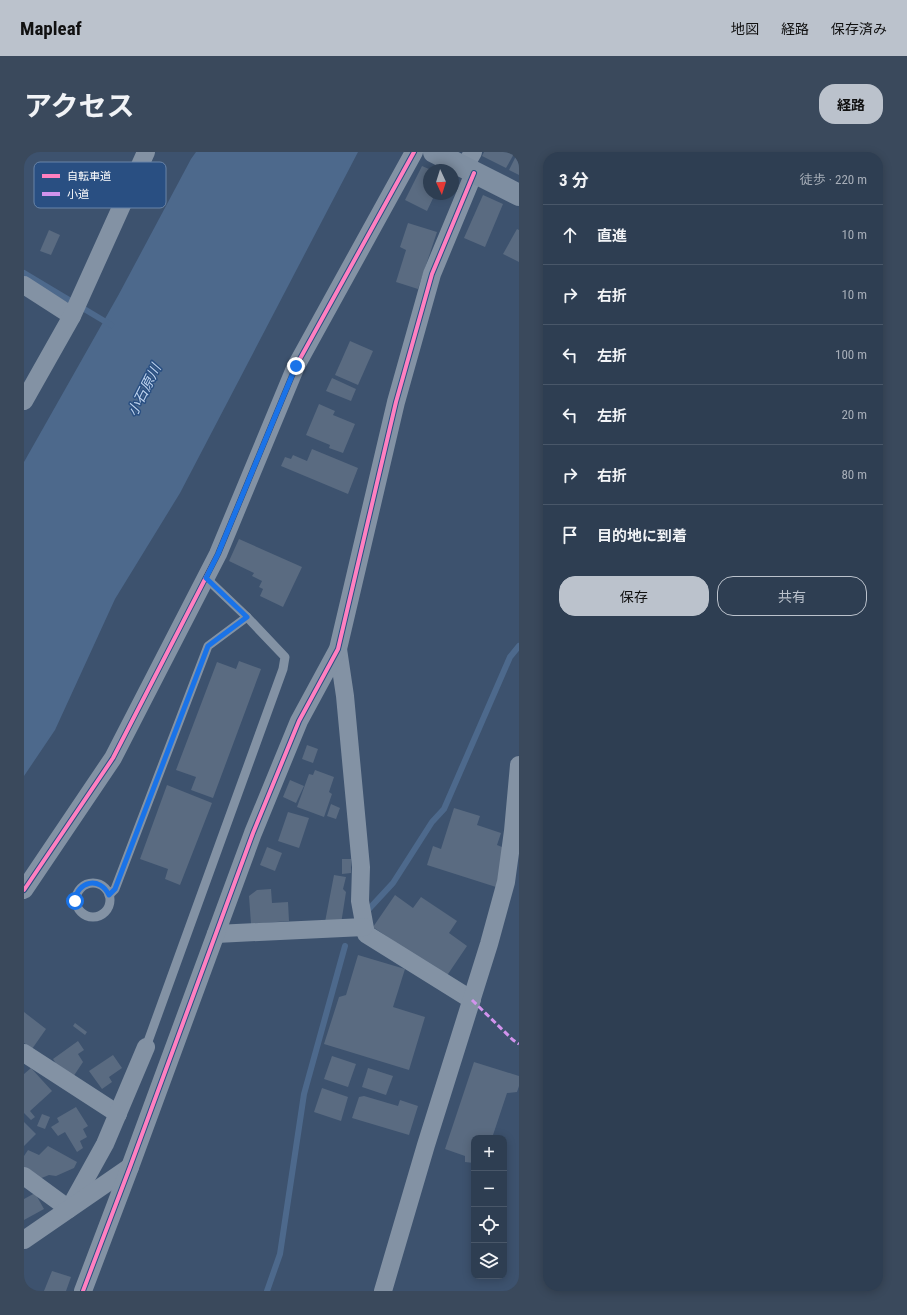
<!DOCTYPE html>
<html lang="ja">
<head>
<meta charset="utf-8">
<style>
  body { margin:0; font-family:"Roboto Condensed","Noto Sans JP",sans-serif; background:#3a495c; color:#f1f3f6 }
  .controls { position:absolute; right:12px; bottom:12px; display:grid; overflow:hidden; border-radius:8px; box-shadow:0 2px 10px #0003 }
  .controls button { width:36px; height:36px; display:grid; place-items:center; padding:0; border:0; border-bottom:1px solid #495769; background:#2e3e52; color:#f1f3f6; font:20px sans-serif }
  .compass { position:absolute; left:399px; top:12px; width:36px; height:36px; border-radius:50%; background:#2e3e52; box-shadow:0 2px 10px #0003; rotate:176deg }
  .stop { position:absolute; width:12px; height:12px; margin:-9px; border:3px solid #1a73e8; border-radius:50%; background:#fff }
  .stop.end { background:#1a73e8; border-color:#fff; box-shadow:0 1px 4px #0008 }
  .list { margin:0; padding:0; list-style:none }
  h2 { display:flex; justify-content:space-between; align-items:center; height:52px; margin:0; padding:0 16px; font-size:17px }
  h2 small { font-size:13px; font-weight:400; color:#a7aeb8 }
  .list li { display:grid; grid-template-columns:26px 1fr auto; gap:12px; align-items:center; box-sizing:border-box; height:60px; padding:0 16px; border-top:1px solid #495769 }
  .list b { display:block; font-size:15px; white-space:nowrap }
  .list em { font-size:13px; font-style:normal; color:#a7aeb8 }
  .actions { display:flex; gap:8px; padding:12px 16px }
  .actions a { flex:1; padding:9px 0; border:1px solid #bbc2cc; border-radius:16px; text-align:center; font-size:14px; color:#bbc2cc }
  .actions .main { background:#bbc2cc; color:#111 }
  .icon { flex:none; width:22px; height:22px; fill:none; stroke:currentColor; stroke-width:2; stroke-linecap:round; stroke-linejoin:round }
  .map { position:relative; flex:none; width:495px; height:1139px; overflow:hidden; border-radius:16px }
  header { display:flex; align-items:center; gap:24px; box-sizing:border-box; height:56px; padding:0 20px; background:#bbc2cc; color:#111 }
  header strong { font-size:19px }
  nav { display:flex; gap:22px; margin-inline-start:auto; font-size:14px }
  .intro { display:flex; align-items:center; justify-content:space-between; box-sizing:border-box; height:96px; padding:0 24px }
  h1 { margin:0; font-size:28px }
  .button { padding:10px 18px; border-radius:16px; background:#bbc2cc; color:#111; font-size:14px; font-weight:700 }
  main { display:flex; gap:24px; padding:0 24px }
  aside { flex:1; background:#2e3e52; border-radius:16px; box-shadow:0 2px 10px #0003 }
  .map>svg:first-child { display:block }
  .water { fill:#4d698c }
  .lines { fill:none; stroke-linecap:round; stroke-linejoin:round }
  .stream { stroke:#4d698c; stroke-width:6 }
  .building { fill:#5a6b81 }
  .lane { stroke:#8392a4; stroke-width:9 }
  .street { stroke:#8392a4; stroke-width:18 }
  .secondary { stroke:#7e8ea1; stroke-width:22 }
  .quiet { stroke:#d193ec; stroke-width:3; stroke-dasharray:6 3; stroke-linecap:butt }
  .cycleway-casing { stroke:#294f82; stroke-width:6 }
  .cycleway { stroke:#ff80c0; stroke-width:4 }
  .route { stroke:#1a73e8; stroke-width:5 }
  .labels { text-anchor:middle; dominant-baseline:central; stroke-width:3; stroke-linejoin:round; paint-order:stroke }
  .water-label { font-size:14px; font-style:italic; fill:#bed3ee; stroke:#294f82 }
  .key { fill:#294f82; stroke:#6984a8; stroke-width:1 }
  .key-label { font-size:11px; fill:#fff }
</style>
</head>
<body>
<header>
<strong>Mapleaf</strong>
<nav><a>地図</a><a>経路</a><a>保存済み</a></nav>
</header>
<div class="intro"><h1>アクセス</h1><a class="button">経路</a></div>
<main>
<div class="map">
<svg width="495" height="1139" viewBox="0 0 495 1139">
  <rect width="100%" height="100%" fill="#3d526e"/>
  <path class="water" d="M172 0H334L156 341 91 447 31 578 0 624V310L95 142 167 7Z"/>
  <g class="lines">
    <g class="stream">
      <path d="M0 121 87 173"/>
      <path d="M344 758 369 731 408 670 420 657 486 505 495 494"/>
      <path d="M243 1139 256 1102 280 942 321 794"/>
    </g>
  </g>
  <g class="building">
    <path d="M460 0H491L482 16 458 4Z"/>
    <path d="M494 0H495V23L485 18Z"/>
    <path d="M398 14 405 17V42H411L403 59 381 48Z"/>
    <path d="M459 43 479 52 461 95 440 86Z"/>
    <path d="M384 71 413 80 394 137 372 130 382 98 376 95Z"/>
    <path d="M493 77 495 78V110L479 102Z"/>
    <path d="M25 78 36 83 27 103 16 99Z"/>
    <path d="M326 189 349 199 334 233 311 223Z"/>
    <path d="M308 226 332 237 327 249 302 239Z"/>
    <path d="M295 252 311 259 309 263 331 272 319 301 305 296 306 293 282 283Z"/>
    <path d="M288 297 334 316 324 342 257 314 261 305 267 307 269 303 283 309Z"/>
    <path d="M215 387 278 415 259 455 236 444 239 437 235 435 238 429 228 424 230 421 205 409Z"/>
    <path d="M215 509 237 517 189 646 167 638 172 625 152 618 193 510 212 517Z"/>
    <path d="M283 593 294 597 289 611 278 607Z"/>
    <path d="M291 618 310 625 305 640 308 642 300 665 273 655 285 622 289 623Z"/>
    <path d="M266 628 280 634 272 651 259 645Z"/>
    <path d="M143 633 188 651 156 733 141 727 144 717 116 707Z"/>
    <path d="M307 652 316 656 312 667 303 664Z"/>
    <path d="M430 656 456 664 453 673 477 681 473 693 483 697 472 735 403 713 409 694 417 697Z"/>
    <path d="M264 660 285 666 275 696 254 689Z"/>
    <path d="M243 695 258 701 251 719 236 713Z"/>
    <path d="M318 707H327V721L318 722Z"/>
    <path d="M310 723 322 725 319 737 322 740 317 772 301 770Z"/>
    <path d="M247 737 248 751 264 750 265 769 227 772 225 744 233 738Z"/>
    <path d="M371 743 389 756 397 745 433 769 425 781 443 794 422 825 349 775Z"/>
    <path d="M334 803 381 817 369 855 401 865 385 918 300 892 315 845 322 843Z"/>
    <path d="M0 860 22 877 8 897 0 891Z"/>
    <path d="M51 871 63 880 61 883 49 874Z"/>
    <path d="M54 889 60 898 54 902 59 910 49 925H40L29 907Z"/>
    <path d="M89 903 98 916 85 925 88 930 78 937 65 919Z"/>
    <path d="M308 904 332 912 324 935 300 927Z"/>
    <path d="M450 910 495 924V934L493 940 483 941 468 986H450V1011L441 1010V1004L421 997Z"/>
    <path d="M7 916 28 939 6 959 11 965 7 968 0 961V922Z"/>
    <path d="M344 916 369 924 362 943 338 935Z"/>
    <path d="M298 936 324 945 317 969 290 960Z"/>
    <path d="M340 944 374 954 376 948 394 954 385 983 328 966 335 945Z"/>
    <path d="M52 955 64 974 59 977 63 985 56 989 59 996 53 1000 41 980 34 984 27 975 35 970 33 966Z"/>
    <path d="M18 962 26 965 21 977 13 974Z"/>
    <path d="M0 970 12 982 0 994Z"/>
    <path d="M24 994 53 1010 50 1016 32 1024 25 1023 15 1027 0 1017V1004L4 998 15 1003Z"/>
    <path d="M11 1041 20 1057 0 1068V1047Z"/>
    <path d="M28 1119 47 1125 42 1139H20Z"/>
  </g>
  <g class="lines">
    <g class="lane">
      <circle cx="69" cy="748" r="17"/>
      <path d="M85 743 91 737 184 494 223 465"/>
      <path d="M122 895 259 517 261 505 223 465 182 426"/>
    </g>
    <g class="street">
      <path d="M440 16 449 0"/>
      <path d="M0 133 48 164"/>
      <path d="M0 249 48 164 122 0"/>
      <path d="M314 497 321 544 337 715 336 749 342 782 448 848"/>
      <path d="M0 738 89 606 194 402 272 214 390 0"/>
      <path d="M192 782 340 775"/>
      <path d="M0 901 94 962"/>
      <path d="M0 1024 45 1057 81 992 122 895"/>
      <path d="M0 1088 106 1015"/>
      <path d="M59 1139 106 1015 229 681 275 569 314 497 372 250 408 122 450 21"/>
      <path d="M359 1139 402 993 465 792 482 730 489 679 495 613"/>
    </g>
    <path class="secondary" d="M410 0 495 43"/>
    <path class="quiet" d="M448 848 489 888 495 892"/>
    <defs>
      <g id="cycleway">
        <path d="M0 738 89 606 194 402 272 214 390 0"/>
        <path d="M59 1139 106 1015 229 681 275 569 314 497 372 250 408 122 450 21"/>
      </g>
    </defs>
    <use href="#cycleway" class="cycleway-casing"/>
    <use href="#cycleway" class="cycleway"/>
  </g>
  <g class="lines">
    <path class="route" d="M51 749C53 729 76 724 85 743L91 737 184 494 223 465 182 426 194 402 272 214"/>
  </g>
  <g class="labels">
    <g class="water-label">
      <text transform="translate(120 238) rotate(-63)">小石原川</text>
    </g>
  </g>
  <rect x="10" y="10" width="132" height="46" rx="6" class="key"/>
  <rect x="18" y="22" width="18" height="4" fill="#ff80c0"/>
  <rect x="18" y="40" width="18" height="4" fill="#d193ec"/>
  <g class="key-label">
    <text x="43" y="28">自転車道</text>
    <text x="43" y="46">小道</text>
  </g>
</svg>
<div class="controls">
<button>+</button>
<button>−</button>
<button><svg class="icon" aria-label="locate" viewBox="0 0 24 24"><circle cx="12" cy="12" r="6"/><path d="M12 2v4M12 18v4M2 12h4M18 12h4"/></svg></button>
<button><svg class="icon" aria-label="layers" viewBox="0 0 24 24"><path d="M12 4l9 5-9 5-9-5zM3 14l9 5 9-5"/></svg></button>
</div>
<svg class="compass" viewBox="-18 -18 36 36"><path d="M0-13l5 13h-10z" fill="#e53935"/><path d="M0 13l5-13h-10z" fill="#a7aeb8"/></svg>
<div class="stop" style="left:51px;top:749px"></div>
<div class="stop end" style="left:272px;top:214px"></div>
</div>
<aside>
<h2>3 分<small>徒歩 · 220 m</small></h2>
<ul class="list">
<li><svg class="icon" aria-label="ahead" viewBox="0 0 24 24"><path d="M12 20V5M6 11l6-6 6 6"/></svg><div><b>直進</b></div><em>10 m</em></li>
<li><svg class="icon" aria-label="right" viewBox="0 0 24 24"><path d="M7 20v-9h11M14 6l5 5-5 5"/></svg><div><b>右折</b></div><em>10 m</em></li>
<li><svg class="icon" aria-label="left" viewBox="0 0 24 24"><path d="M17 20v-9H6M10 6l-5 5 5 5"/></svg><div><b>左折</b></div><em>100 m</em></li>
<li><svg class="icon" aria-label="left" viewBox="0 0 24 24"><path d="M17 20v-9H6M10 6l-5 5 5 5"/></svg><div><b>左折</b></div><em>20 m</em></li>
<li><svg class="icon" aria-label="right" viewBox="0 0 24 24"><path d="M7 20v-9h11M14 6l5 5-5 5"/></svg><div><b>右折</b></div><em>80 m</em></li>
<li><svg class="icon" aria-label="arrive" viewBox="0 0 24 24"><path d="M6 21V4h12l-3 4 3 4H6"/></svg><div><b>目的地に到着</b></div></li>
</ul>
<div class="actions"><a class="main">保存</a><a>共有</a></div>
</aside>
</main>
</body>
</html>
